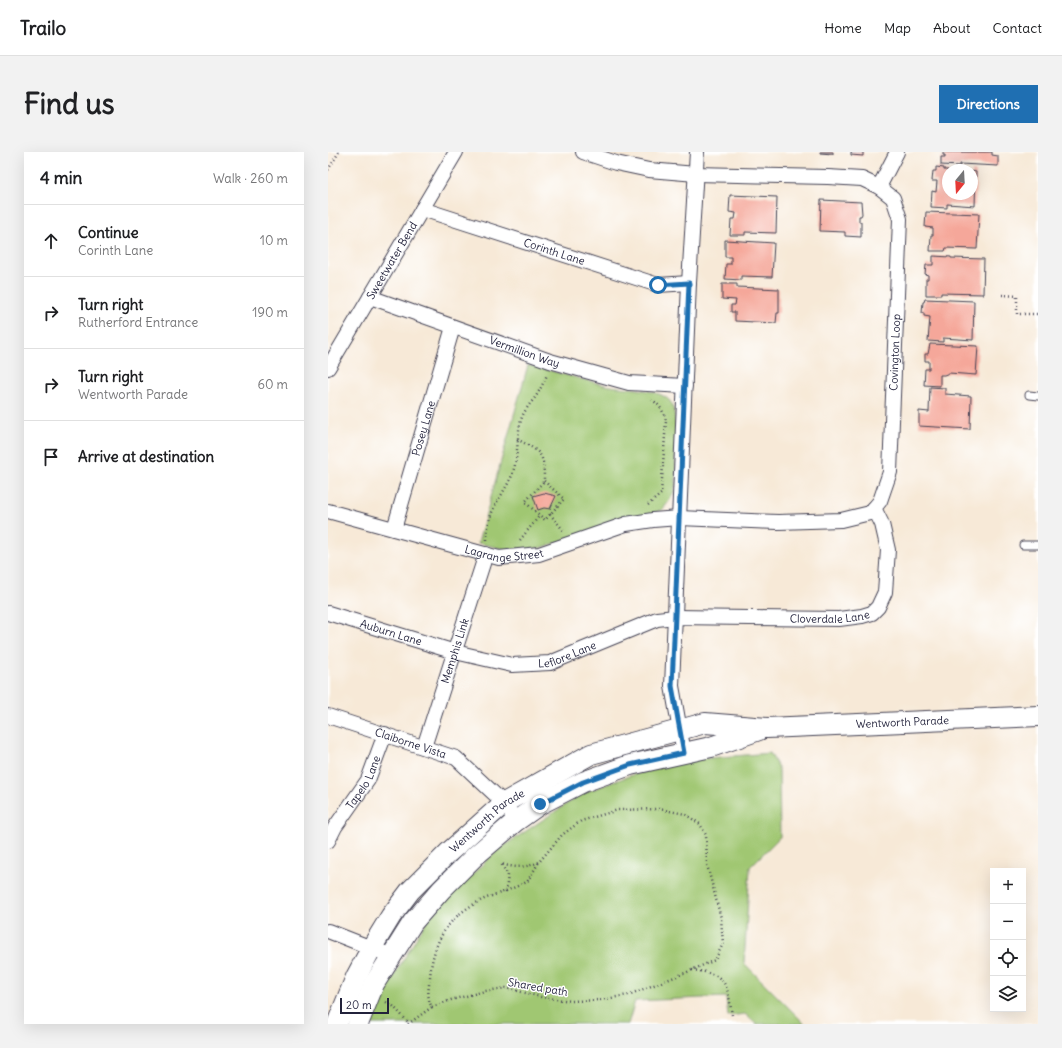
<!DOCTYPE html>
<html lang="en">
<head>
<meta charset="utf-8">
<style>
  body { margin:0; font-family:Delius,sans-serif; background:#f2f2f2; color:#202124 }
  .controls { position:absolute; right:12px; bottom:12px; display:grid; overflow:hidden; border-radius:0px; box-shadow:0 4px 16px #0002 }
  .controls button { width:36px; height:36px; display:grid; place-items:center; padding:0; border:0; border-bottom:1px solid #e0e0e0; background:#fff; color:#202124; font:20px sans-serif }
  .compass { position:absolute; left:614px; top:12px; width:36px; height:36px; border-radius:50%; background:#fff; box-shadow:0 4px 16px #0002; rotate:198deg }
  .scale { position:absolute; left:12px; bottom:10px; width:49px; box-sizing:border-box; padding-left:4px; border:2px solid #22223b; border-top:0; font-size:11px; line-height:14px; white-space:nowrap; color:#22223b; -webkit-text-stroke:3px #fff; paint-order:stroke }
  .stop { position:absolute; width:12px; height:12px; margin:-9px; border:3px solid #1f6fb2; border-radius:50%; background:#fff }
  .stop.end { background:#1f6fb2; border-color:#fff; box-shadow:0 1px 4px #0008 }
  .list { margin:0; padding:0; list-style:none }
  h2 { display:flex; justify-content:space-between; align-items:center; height:52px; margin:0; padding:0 16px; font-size:17px }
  h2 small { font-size:13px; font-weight:400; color:#757577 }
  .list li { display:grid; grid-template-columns:26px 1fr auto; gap:12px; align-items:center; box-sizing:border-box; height:72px; padding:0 16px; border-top:1px solid #e0e0e0 }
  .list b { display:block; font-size:15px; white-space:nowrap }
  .list p { margin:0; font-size:13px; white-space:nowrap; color:#757577 }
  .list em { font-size:13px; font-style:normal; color:#757577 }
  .icon { flex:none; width:22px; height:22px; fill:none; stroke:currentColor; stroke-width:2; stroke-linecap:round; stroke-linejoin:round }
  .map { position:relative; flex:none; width:710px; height:872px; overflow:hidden; border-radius:0px }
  header { display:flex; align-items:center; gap:24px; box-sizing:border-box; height:56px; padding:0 20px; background:#fff; border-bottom:1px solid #e0e0e0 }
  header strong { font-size:19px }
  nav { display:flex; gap:22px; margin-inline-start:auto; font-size:14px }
  .intro { display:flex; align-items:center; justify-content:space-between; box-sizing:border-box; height:96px; padding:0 24px }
  h1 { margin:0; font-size:28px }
  .button { padding:10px 18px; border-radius:0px; background:#1f6fb2; color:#fff; font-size:14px; font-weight:700 }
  main { display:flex; gap:24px; padding:0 24px }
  aside { flex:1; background:#fff; border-radius:0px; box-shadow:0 4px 16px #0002 }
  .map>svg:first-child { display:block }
  .green { fill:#a0c772; stroke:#617456 }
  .building { fill:#f5a79a }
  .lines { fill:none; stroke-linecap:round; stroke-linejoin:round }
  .lane-casing { stroke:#424052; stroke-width:9 }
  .street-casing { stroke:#424052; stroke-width:16 }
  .secondary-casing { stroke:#424052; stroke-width:22 }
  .path { stroke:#424052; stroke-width:2.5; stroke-dasharray:1 3; stroke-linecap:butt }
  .lane { stroke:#fff; stroke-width:7 }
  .street { stroke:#fff; stroke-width:14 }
  .secondary { stroke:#fff; stroke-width:20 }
  .route { stroke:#1f6fb2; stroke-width:5 }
  .labels { text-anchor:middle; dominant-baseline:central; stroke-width:3; stroke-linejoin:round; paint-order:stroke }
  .street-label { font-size:11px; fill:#22223b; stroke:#fff }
</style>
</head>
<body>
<header>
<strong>Trailo</strong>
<nav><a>Home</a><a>Map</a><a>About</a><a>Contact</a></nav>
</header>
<div class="intro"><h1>Find us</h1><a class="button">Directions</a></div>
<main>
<aside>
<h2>4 min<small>Walk · 260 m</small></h2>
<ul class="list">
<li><svg class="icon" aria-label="ahead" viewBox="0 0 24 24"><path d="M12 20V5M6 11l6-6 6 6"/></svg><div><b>Continue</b><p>Corinth Lane</p></div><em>10 m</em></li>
<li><svg class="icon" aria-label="right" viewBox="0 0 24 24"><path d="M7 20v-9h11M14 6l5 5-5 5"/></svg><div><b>Turn right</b><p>Rutherford Entrance</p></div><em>190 m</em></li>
<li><svg class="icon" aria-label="right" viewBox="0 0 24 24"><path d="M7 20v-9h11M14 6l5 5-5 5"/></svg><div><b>Turn right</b><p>Wentworth Parade</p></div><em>60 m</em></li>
<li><svg class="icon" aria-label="arrive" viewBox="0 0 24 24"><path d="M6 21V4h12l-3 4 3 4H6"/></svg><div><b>Arrive at destination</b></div></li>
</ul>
</aside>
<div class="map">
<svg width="710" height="872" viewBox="0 0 710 872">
  <rect width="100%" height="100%" fill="#fff"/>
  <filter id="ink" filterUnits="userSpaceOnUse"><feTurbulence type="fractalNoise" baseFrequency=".025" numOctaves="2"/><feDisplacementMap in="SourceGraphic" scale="8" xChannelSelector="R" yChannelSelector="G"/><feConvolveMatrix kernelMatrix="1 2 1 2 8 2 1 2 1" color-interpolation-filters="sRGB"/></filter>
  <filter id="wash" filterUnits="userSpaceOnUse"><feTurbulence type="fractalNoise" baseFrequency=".012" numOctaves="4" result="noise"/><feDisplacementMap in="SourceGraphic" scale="16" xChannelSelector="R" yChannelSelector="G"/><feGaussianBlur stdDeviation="0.9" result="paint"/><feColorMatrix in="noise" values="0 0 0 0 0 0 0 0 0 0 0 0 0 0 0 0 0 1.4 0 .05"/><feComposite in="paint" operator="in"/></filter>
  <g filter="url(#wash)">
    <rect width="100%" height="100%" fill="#f7e9d7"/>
    <g class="green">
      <path d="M200 213C226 219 251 227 277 233 295 237 327 235 341 248 350 257 347 289 347 302 348 327 352 338 334 358L212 396 180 398 150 391Z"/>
      <path d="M442 601 451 617 452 685 422 715 416 811 477 872H428L417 862 400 864 398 845 307 849 300 872H43L51 848 101 765 168 699 255 641 301 624 358 608Z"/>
    </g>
    <g id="blocks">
      <g class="building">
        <path d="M492 0H505V2L492 1Z"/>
        <path d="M523 0H535V4L523 3Z"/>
        <path d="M615 0H664V3L670 4V14L632 12V14L613 13V5H617V3H615Z"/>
        <path d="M608 15 616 16V18H620V42H644V19L648 20 647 54 619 52V56L603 55 604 39 608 40 609 29H604L605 19H608Z"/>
        <path d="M402 43 449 45 448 81 417 80V83H402L403 67H407L408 61 401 60Z"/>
        <path d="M493 48 533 50 534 62 533 64H531V70H533V85L517 84V80L492 79Z"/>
        <path d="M598 60 651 62 649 97 618 96 617 99H602L603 83H605V76L597 75Z"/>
        <path d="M397 88 446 91 444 125 413 124V128L397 127 398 112H403V105H397Z"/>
        <path d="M605 104 623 105V106L656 107 655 142 613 141V143H598V127H600V123L597 122 598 113H605Z"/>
        <path d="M394 132H409V135L451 137V161H449L448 171 407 169V160H403V153H407L408 148 394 147Z"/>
        <path d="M597 147 646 149 645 188 615 186V190L600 189 602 165 596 164V161H594L595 150H596Z"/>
        <path d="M602 192 650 194 648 223 621 221 616 223H612V234L596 233 597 217H601V209H597V202H600Z"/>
        <path d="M602 235 617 236V242L643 244 642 277 591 274V259L601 260Z"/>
        <path d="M216 341 228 344 222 357 216 356 210 358 205 344Z"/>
      </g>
    </g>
  </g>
  <g filter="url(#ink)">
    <use href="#blocks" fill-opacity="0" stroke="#424052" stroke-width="1"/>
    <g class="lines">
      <defs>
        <g id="lane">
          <path d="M701 243 710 244"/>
          <path d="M695 393H710"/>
        </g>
        <g id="street">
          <path d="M551 35 569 0"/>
          <path id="s1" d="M94 57 330 133 361 131"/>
          <path id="s2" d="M42 145 222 209 301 231 357 234"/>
          <path id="s3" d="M0 216 128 0"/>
          <path id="s4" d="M0 359 171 406 211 402 298 372 325 368 351 366 450 370 513 368 542 361 552 349 562 320 572 67 565 46 551 35 534 27 500 25 368 22 321 18 288 11 255 0"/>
          <path id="s5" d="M66 377 125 175"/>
          <path id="s6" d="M0 461 127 500 184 513 222 511 329 467 347 465 511 467 534 464 544 461 550 455 557 440 560 398 554 372 546 356"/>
          <path id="s7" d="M0 564 128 606 176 651 188 669"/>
          <path id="s8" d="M96 595 158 402"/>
          <path d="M356 601 344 534 361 131 369 0"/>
          <path id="s9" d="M0 689 7 675 40 628 57 582"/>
          <path d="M0 779 64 804"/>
        </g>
        <g id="secondary">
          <path id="s10" d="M9 872 28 825 44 795 63 764 82 739 120 701 176 651 263 602 377 571 439 576 710 564"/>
          <path d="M30 872 46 832 85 770 113 738 147 704 188 669 212 652 255 630 302 613 383 595 431 578"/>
        </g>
      </defs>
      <use href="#lane" class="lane-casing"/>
      <use href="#street" class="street-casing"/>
      <use href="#secondary" class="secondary-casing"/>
      <g class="path">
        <path d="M0 18 11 0"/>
        <path d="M674 143 689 144V162H710"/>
        <path d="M189 287C214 301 216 300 216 329"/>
        <path d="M216 329 236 347 217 368 197 350Z"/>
        <path d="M320 353 333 342 338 269C336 260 332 253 324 248"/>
        <path d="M222 362 236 379"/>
        <path d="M159 388C159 371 164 356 174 342 178 334 183 328 185 320 191 302 188 283 194 265 197 258 201 253 206 247 211 240 215 232 219 223"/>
        <path d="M192 388 212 363"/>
        <path d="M364 818C399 822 399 831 404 863"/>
        <path d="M58 850 65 854 81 871"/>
        <path d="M104 855 123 848 157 839 178 836 213 845 243 849 272 848 300 843 357 821 387 808 395 792 393 766 379 713 378 683 372 672 357 662 331 657 290 658 253 669 234 683 211 710 199 730 178 739 180 723 173 712C187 716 198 716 211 710"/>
        <path d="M80 872 104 855C98 846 101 835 102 825 105 790 119 765 152 749 160 745 169 742 178 739"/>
      </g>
      <use href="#lane" class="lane"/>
      <use href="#street" class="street"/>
      <use href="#secondary" class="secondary"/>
    </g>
  </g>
  <g class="lines" filter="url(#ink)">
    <path class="route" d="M212 652 255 630 302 613 356 601 344 534 361 131 330 133"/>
  </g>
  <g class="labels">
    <g class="street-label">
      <text stroke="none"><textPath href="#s1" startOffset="139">Corinth Lane</textPath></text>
      <text stroke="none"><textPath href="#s3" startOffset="125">Sweetwater Bend</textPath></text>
      <text stroke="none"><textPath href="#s2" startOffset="164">Vermillion Way</textPath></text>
      <text stroke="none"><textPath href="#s4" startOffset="721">Covington Loop</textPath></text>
      <text stroke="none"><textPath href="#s5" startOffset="105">Posey Lane</textPath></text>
      <text stroke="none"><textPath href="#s4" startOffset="182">Lagrange Street</textPath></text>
      <text stroke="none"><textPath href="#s6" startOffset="518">Cloverdale Lane</textPath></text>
      <text stroke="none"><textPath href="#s6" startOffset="66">Auburn Lane</textPath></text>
      <text stroke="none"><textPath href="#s8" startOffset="101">Memphis Link</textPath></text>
      <text stroke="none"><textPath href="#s6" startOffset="248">Leflore Lane</textPath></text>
      <text stroke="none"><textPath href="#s10" startOffset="697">Wentworth Parade</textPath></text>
      <text stroke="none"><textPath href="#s7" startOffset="87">Claiborne Vista</textPath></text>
      <text stroke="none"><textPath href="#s9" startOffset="69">Tapelo Lane</textPath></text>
      <text stroke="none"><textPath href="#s10" startOffset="257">Wentworth Parade</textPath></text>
      <text transform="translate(210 835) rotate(10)">Shared path</text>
    </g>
  </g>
</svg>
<div class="controls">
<button>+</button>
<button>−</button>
<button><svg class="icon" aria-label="locate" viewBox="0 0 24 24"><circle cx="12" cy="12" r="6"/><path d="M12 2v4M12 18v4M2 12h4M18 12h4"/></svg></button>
<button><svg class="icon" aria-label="layers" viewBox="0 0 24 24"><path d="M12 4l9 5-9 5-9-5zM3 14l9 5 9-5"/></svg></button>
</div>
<svg class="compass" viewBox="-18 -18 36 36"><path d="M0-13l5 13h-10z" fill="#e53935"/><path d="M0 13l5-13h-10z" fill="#757577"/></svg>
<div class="scale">20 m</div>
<div class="stop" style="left:330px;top:133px"></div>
<div class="stop end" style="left:212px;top:652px"></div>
</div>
</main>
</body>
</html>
